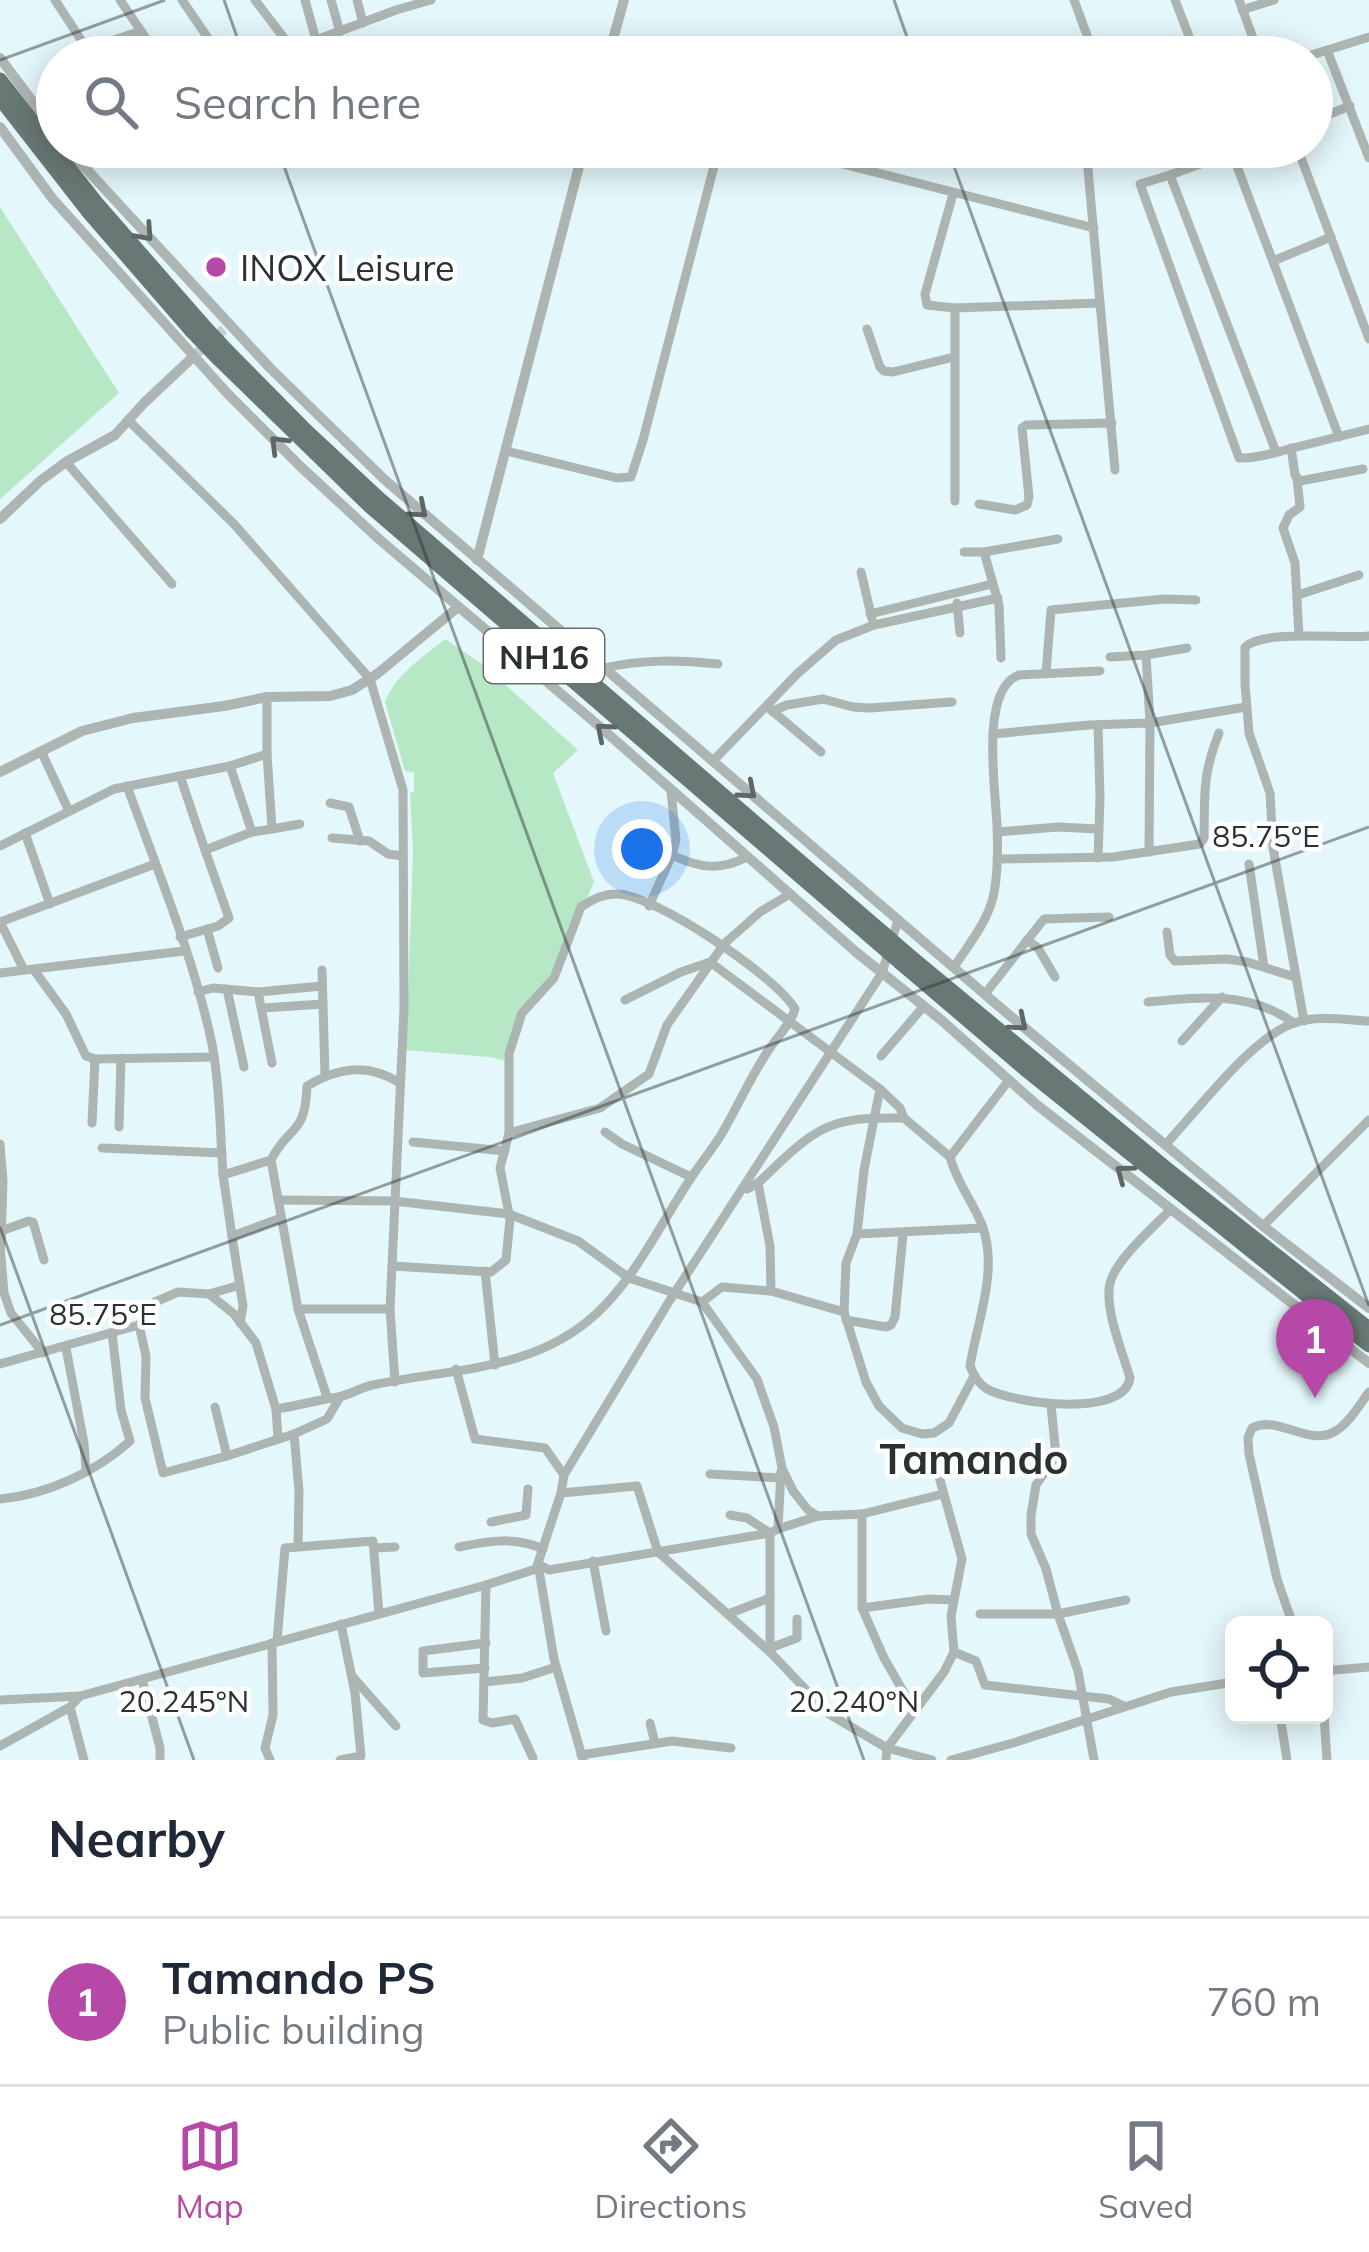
<!DOCTYPE html>
<html lang="en">
<head>
<meta charset="utf-8">
<style>
  body { margin:0; font-family:Mulish,sans-serif; background:#f2f2f3; color:#1f2937 }
  .controls { position:absolute; right:36px; bottom:36px; display:grid; overflow:hidden; border-radius:18px; box-shadow:0 6px 30px #0003 }
  .controls button { width:108px; height:108px; display:grid; place-items:center; padding:0; border:0; border-bottom:3px solid #e0e1e3; background:#fff; color:#1f2937; font:60px sans-serif }
  .you { position:absolute; left:642px; top:849px; width:42px; height:42px; margin:-30px; border:9px solid #fff; border-radius:50%; background:#1a73e8; box-shadow:0 0 0 18px #1a73e833 }
  .badge { display:grid; place-items:center; width:78px; height:78px; border-radius:50%; background:#b648a7; color:#fff; font-size:39px; font-weight:700 }
  .pin { position:absolute; translate:-50% -99px; filter:drop-shadow(0 3px 6px #0008) }
  .pin::after { content:''; position:absolute; top:63px; width:42px; height:36px; background:inherit; clip-path:polygon(0 0,100% 0,50% 100%) }
  .list { margin:0; padding:0; list-style:none }
  h2 { display:flex; justify-content:space-between; align-items:center; height:156px; margin:0; padding:0 48px; font-size:51px }
  h2 small { font-size:39px; font-weight:400; color:#747a83 }
  .list li { display:grid; grid-template-columns:78px 1fr auto; gap:36px; align-items:center; box-sizing:border-box; height:168px; padding:0 48px; border-top:3px solid #e0e1e3 }
  .list b { display:block; font-size:45px; white-space:nowrap }
  .list p { margin:0; font-size:39px; white-space:nowrap; color:#747a83 }
  .list em { font-size:39px; font-style:normal; color:#747a83 }
  .icon { flex:none; width:66px; height:66px; fill:none; stroke:currentColor; stroke-width:2; stroke-linecap:round; stroke-linejoin:round }
  .map { position:relative; flex:none; width:1369px; height:1760px; overflow:hidden }
  .search { position:absolute; background:#fff; box-shadow:0 6px 30px #0003; left:36px; right:36px; top:36px; height:132px; display:flex; align-items:center; gap:30px; box-sizing:border-box; padding:0 42px; border-radius:66px; color:#747a83; font-size:45px }
  .sheet { height:324px; background:#fff }
  nav { display:flex; justify-content:space-around; align-items:center; box-sizing:border-box; height:168px; border-top:3px solid #e0e1e3; background:#fff; font-size:33px; color:#747a83 }
  nav a { display:grid; justify-items:center; gap:6px }
  nav .on { color:#b648a7 }
  .map>svg:first-child { display:block }
  .green { fill:#b6e8c5 }
  .lines { fill:none; stroke-linecap:round; stroke-linejoin:round }
  .tertiary-tunnel { stroke:#bfcfd2; stroke-width:10; stroke-dasharray:10 5; stroke-linecap:butt }
  .minor { stroke:#adb5b3; stroke-width:9 }
  .tertiary { stroke:#adb5b3; stroke-width:10 }
  .trunk { stroke:#687874; stroke-width:15 }
  .trunk-bridge { stroke:#687874; stroke-width:15 }
  .oneway { stroke:#5e6666 }
  .ticks { fill:none; stroke:#2a3132; stroke-width:3; stroke-opacity:0.45 }
  .poi-dot { fill:#b648a7; stroke:#fff; stroke-width:4.5 }
  .labels { text-anchor:middle; dominant-baseline:central; stroke-width:9; stroke-linejoin:round; paint-order:stroke }
  .shield { fill:#fff; stroke:#6a6f70; stroke-width:3 }
  .shield-label { font-size:33px; font-weight:bold; fill:#2a3132 }
  .poi-label { font-size:36px; fill:#2a3132; stroke:#fff; text-anchor:start }
  .quarter-label { font-size:42px; font-weight:bold; fill:#2a3132; stroke:#fff }
  .ticks-label { font-size:30px; text-anchor:middle; fill:#2a3132; stroke:#fff; stroke-width:9; stroke-linejoin:round; paint-order:stroke }
</style>
</head>
<body>
<div class="map">
<svg width="1369" height="1760" viewBox="0 0 1369 1760">
  <rect width="100%" height="100%" fill="#e4f7fa"/>
  <g class="green">
    <path d="M0 207 119 393 0 499Z"/>
    <path d="M445 639 482 664 578 750 553 773 594 882 552 978 520 1013 506 1061 490 1057 406 1050 413 851 410 793 414 792V772L405 771 385 702C396 674 422 658 445 639Z"/>
  </g>
  <g class="lines">
    <path class="tertiary-tunnel" d="M194 356 229 325"/>
    <g class="minor">
      <path d="M55 0 87 49"/>
      <path d="M182 0 221 57"/>
      <path d="M255 0 287 42"/>
      <path d="M305 0 316 40"/>
      <path d="M331 0 340 32"/>
      <path d="M357 0 363 23"/>
      <path d="M1074 0 1095 57"/>
      <path d="M1175 0 1197 57"/>
      <path d="M1239 0 1260 57"/>
      <path d="M1242 10 1274 0"/>
      <path d="M141 31 159 57"/>
      <path d="M1327 50 1369 158"/>
      <path d="M75 57 87 49 141 31 120 0"/>
      <path d="M232 57 270 44 316 40 396 10 431 0"/>
      <path d="M260 57 274 50 279 43"/>
      <path d="M1305 57 1369 37"/>
      <path d="M1312 121 1350 106"/>
      <path d="M776 147 1094 228"/>
      <path d="M1086 147 1115 470"/>
      <path d="M1297 147 1369 339"/>
      <path d="M1232 153 1339 437"/>
      <path d="M1170 175 1247 147"/>
      <path d="M953 194 925 294 927 305 955 308 1100 303"/>
      <path d="M1273 261 1331 237"/>
      <path d="M867 329 880 367 884 371 893 372 954 357"/>
      <path d="M128 420 234 524 370 679 403 790 404 1009 390 1309 395 1382"/>
      <path d="M1291 448 1295 475 1300 481 1363 469"/>
      <path d="M506 451 617 478 631 477 643 440 719 147"/>
      <path d="M1276 452 1170 175 1140 184 1239 458C1256 459 1273 453 1289 449 1316 442 1342 436 1369 429"/>
      <path d="M66 462 172 584"/>
      <path d="M1297 479 1300 507 1289 515 1283 528 1295 563 1299 636"/>
      <path d="M955 501V308"/>
      <path d="M979 504 1015 510 1027 505 1029 497 1022 428 1026 425 1112 423"/>
      <path d="M964 552H984L1058 539"/>
      <path d="M984 552 999 605 1001 658"/>
      <path d="M861 572 872 619"/>
      <path d="M1298 595 1359 575"/>
      <path d="M957 603 960 633"/>
      <path d="M870 614 992 584"/>
      <path d="M1146 655 1150 723 1149 852"/>
      <path d="M1110 657 1146 655 1187 648"/>
      <path d="M605 668C643 659 679 660 718 664"/>
      <path d="M1046 673 1051 610 1164 599 1196 600"/>
      <path d="M770 709 821 752"/>
      <path d="M772 711 787 705 823 699 853 707 870 708 952 702"/>
      <path d="M1098 725 1100 798 1098 858"/>
      <path d="M993 734 1089 725 1150 723 1246 707"/>
      <path d="M41 751 69 811"/>
      <path d="M713 761 797 674 836 640 874 625 998 598"/>
      <path d="M230 766 252 832 272 829 267 754V697"/>
      <path d="M180 776 205 850 252 832"/>
      <path d="M127 786C157 869 194 958 212 1044 220 1088 220 1131 223 1175L271 1160"/>
      <path d="M330 803 349 807 360 841"/>
      <path d="M272 829 300 824"/>
      <path d="M998 832 1058 827 1098 829"/>
      <path d="M25 833 50 904"/>
      <path d="M332 838 369 841 388 854 403 856"/>
      <path d="M0 846 114 789 230 766 267 754"/>
      <path d="M672 855C699 868 720 871 747 857"/>
      <path d="M997 859 1113 857 1200 844 1204 838C1205 794 1202 776 1219 733"/>
      <path d="M1249 864 1264 967"/>
      <path d="M649 906 672 855 676 840 671 791"/>
      <path d="M0 922 155 864"/>
      <path d="M0 922 24 970"/>
      <path d="M207 929 218 968"/>
      <path d="M1167 932 1170 955 1175 961 1227 959 1247 962 1295 977"/>
      <path d="M180 937 218 926 229 918 205 850"/>
      <path d="M1027 940 1038 948 1055 977"/>
      <path d="M954 967C969 944 989 920 994 893 998 872 998 848 997 826 996 792 979 689 1019 675L1100 671"/>
      <path d="M34 970 66 1014 86 1056 95 1059 214 1057"/>
      <path d="M322 970 325 1075"/>
      <path d="M0 973 184 951"/>
      <path d="M227 989 244 1067"/>
      <path d="M198 992 213 988 258 992 322 986"/>
      <path d="M258 992 272 1063"/>
      <path d="M985 994 1044 919 1109 917"/>
      <path d="M625 1000 681 972 710 962 880 1089 900 1108 904 1118 950 1157"/>
      <path d="M1148 1002C1200 997 1250 991 1294 1023"/>
      <path d="M263 1008 323 1004"/>
      <path d="M1304 1021 1273 848 1270 793 1249 733 1245 684V647C1265 629 1339 639 1369 636"/>
      <path d="M1182 1041 1222 997"/>
      <path d="M881 1056 924 1006"/>
      <path d="M1009 1080 950 1157C956 1181 973 1202 982 1225 999 1270 977 1322 970 1366 974 1376 978 1383 987 1389 1015 1404 1124 1418 1130 1378 1123 1353 1104 1309 1110 1283 1116 1259 1154 1227 1171 1209"/>
      <path d="M880 1089 864 1170 857 1234 846 1263 844 1312 866 1382 879 1406 902 1428 922 1434 934 1433 949 1423 974 1376"/>
      <path d="M92 1123 95 1059"/>
      <path d="M119 1127 121 1058"/>
      <path d="M605 1132 622 1144 691 1177"/>
      <path d="M413 1142 505 1151"/>
      <path d="M0 1144 3 1181 1 1245"/>
      <path d="M1166 1144C1198 1110 1251 1038 1294 1023 1317 1015 1346 1020 1369 1021"/>
      <path d="M102 1148 222 1153"/>
      <path d="M223 1175 232 1236 281 1218"/>
      <path d="M758 1183 770 1246 771 1291"/>
      <path d="M747 1189 758 1183C780 1163 806 1133 836 1124 858 1117 882 1118 904 1118"/>
      <path d="M278 1200 394 1201 509 1214 578 1241 629 1278 702 1302 757 1379 774 1427 782 1468 793 1491 808 1510 818 1516 862 1514 943 1494"/>
      <path d="M1263 1226 1369 1120"/>
      <path d="M1 1231 29 1221 33 1222 44 1260"/>
      <path d="M857 1234 983 1228"/>
      <path d="M232 1236 243 1306 240 1323"/>
      <path d="M0 1245 4 1293 11 1313 43 1353"/>
      <path d="M392 1266 491 1272 506 1260 510 1219 500 1168 509 1133 600 1108 649 1074 667 1025 724 944 760 912 790 894"/>
      <path d="M485 1271 495 1365"/>
      <path d="M209 1294 240 1285"/>
      <path d="M702 1302 722 1287 771 1291 844 1312"/>
      <path d="M298 1309H390"/>
      <path d="M846 1320 886 1327 891 1325 895 1317 903 1234"/>
      <path d="M139 1325 146 1356 145 1398 163 1473 227 1456"/>
      <path d="M66 1348 84 1443 86 1470"/>
      <path d="M0 1364 139 1325 155 1302 178 1292 209 1294 234 1314 256 1343 276 1409 278 1438"/>
      <path d="M456 1369 475 1439 545 1448 564 1475"/>
      <path d="M327 1397 298 1309 271 1160C290 1123 305 1137 307 1086 339 1067 368 1063 400 1083"/>
      <path d="M1051 1405 1056 1456 1036 1485 1031 1515V1534L1046 1569 1058 1614 1078 1671 1094 1760"/>
      <path d="M215 1407 227 1456 294 1434 299 1491 298 1547 373 1541 379 1614"/>
      <path d="M276 1409C297 1406 317 1400 338 1397 350 1395 361 1387 373 1385 451 1368 533 1372 596 1314 638 1275 662 1220 695 1172 704 1159 713 1148 721 1135 737 1108 749 1080 766 1054 775 1039 790 1026 795 1009 777 977 653 893 616 894 604 894 591 900 581 907L554 978 522 1013 509 1054V1133"/>
      <path d="M294 1434 327 1419 340 1397"/>
      <path d="M710 1474 780 1478"/>
      <path d="M561 1493 637 1486 658 1552 770 1652 829 1714 887 1748 932 1760"/>
      <path d="M0 1499C46 1495 96 1472 130 1441L121 1410 112 1333"/>
      <path d="M862 1514V1608L884 1658 914 1710"/>
      <path d="M730 1515 747 1518 770 1533V1651"/>
      <path d="M491 1522 526 1515 528 1489"/>
      <path d="M778 1529 818 1516"/>
      <path d="M459 1547C488 1541 516 1536 543 1549"/>
      <path d="M375 1548 395 1547"/>
      <path d="M593 1561 606 1631"/>
      <path d="M486 1585 483 1720 492 1723 515 1719 533 1758"/>
      <path d="M862 1608 929 1599 952 1600"/>
      <path d="M728 1614 770 1598"/>
      <path d="M980 1614H1058L1126 1600"/>
      <path d="M1293 1625 1277 1579 1249 1454 1248 1438 1252 1428C1279 1414 1311 1449 1337 1430 1350 1422 1360 1404 1369 1392"/>
      <path d="M277 1641 285 1548 298 1547"/>
      <path d="M770 1648 797 1638V1619"/>
      <path d="M954 1652 976 1661 985 1685 1109 1699 1124 1706"/>
      <path d="M485 1668 423 1673V1651L486 1643"/>
      <path d="M1324 1671 1369 1667"/>
      <path d="M352 1676 396 1726"/>
      <path d="M142 1679 160 1748V1760"/>
      <path d="M484 1682 522 1678 556 1667"/>
      <path d="M0 1700 80 1696 486 1585 536 1569 561 1493 564 1475 670 1300 882 973 898 920"/>
      <path d="M70 1707 84 1760"/>
      <path d="M1280 1715 1287 1760"/>
      <path d="M1324 1715 1327 1760"/>
      <path d="M650 1723 655 1743"/>
      <path d="M0 1746 70 1707 80 1696"/>
      <path d="M581 1755 672 1741 731 1748"/>
      <path d="M270 1760 265 1748 273 1715 272 1643"/>
      <path d="M340 1760 361 1756 355 1693 341 1624"/>
      <path d="M583 1760 554 1659 538 1564 549 1570 770 1533 778 1529 781 1471"/>
      <path d="M886 1760 887 1748 944 1672 954 1652 951 1616 962 1559 938 1473"/>
      <path d="M951 1760 1013 1743 1171 1692 1234 1682"/>
    </g>
    <g class="tertiary">
      <path d="M608 57 624 0"/>
      <path d="M0 58 57 134"/>
      <path d="M0 127 52 198 227 393 301 467 380 540 599 726 856 952 940 1019 1037 1105 1369 1363"/>
      <path d="M66 147 270 368 385 480 1002 1009 1263 1226 1369 1308"/>
      <path d="M0 519 40 481 66 462 115 435 144 403 194 356"/>
      <path d="M477 560 584 147"/>
      <path d="M0 772 82 731 133 718 224 706 267 697 330 696 352 690 377 674 457 608"/>
    </g>
    <g class="trunk">
      <path d="M0 80 97 204 201 323"/>
      <path d="M0 98 88 211 192 331"/>
      <path d="M227 351 306 431 379 499 884 934"/>
      <path d="M219 359 369 505 878 943"/>
      <path d="M907 954 1169 1171 1369 1329"/>
      <path d="M900 962 1029 1072 1369 1345"/>
    </g>
    <g class="trunk-bridge">
      <path d="M201 323 227 351"/>
      <path d="M192 331 219 359"/>
      <path d="M884 934 907 954"/>
      <path d="M878 943 900 962"/>
    </g>
  </g>
  <defs><path id="oneway-chevron" d="M-2-3.5L2.5 0L-2 3.5" fill="none" stroke-width="1.6" stroke-linecap="round" stroke-linejoin="round" transform="scale(3)"/></defs>
  <g class="oneway">
    <use href="#oneway-chevron" transform="translate(145 233) rotate(48)"/>
    <use href="#oneway-chevron" transform="translate(278 444) rotate(-135)"/>
    <use href="#oneway-chevron" transform="translate(419 510) rotate(41)"/>
    <use href="#oneway-chevron" transform="translate(604 731) rotate(-139)"/>
    <use href="#oneway-chevron" transform="translate(748 791) rotate(41)"/>
    <use href="#oneway-chevron" transform="translate(1019 1023) rotate(40)"/>
    <use href="#oneway-chevron" transform="translate(1124 1173) rotate(-143)"/>
  </g>
  <path class="ticks" d="M224 0 244 57M894 0 914 57M0 60 165 0M277 147 864 1760M947 147 1369 1306M0 1227 194 1760M0 1325 1369 827"/>
  <circle class="poi-dot" cx="216" cy="267" r="12"/>
  <g class="labels">
    <rect class="shield" x="484" y="629" width="120" height="54" rx="9"/>
    <g class="shield-label">
      <text x="544" y="656">NH16</text>
    </g>
    <g class="poi-label">
      <text x="240" y="267">INOX Leisure</text>
    </g>
    <g class="quarter-label">
      <text x="974" y="1458">Tamando</text>
    </g>
  </g>
  <g class="ticks-label">
    <text x="1266" y="847">85.75°E</text>
    <text x="103" y="1325">85.75°E</text>
    <text x="184" y="1712">20.245°N</text>
    <text x="854" y="1712">20.240°N</text>
  </g>
</svg>
<div class="controls">
<button><svg class="icon" aria-label="locate" viewBox="0 0 24 24"><circle cx="12" cy="12" r="6"/><path d="M12 2v4M12 18v4M2 12h4M18 12h4"/></svg></button>
</div>
<div class="you"></div>
<div class="pin badge" style="left:1315px;top:1398px">1</div>
<div class="search"><svg class="icon" aria-label="search" viewBox="0 0 24 24"><circle cx="10" cy="10" r="6"/><path d="M15 15l6 6"/></svg>Search here</div>
</div>
<section class="sheet">
<h2>Nearby<small></small></h2>
<ul class="list">
<li><span class="badge">1</span><div><b>Tamando PS</b><p>Public building</p></div><em>760 m</em></li>
</ul>
</section>
<nav>
<a class="on"><svg class="icon" aria-label="map" viewBox="0 0 24 24"><path d="M3 6l6-2 6 2 6-2v14l-6 2-6-2-6 2zM9 4v14M15 6v14"/></svg>Map</a>
<a><svg class="icon" aria-label="directions" viewBox="0 0 24 24"><path d="M12 3l9 9-9 9-9-9zM9 14v-3h6M13 9l2 2-2 2"/></svg>Directions</a>
<a><svg class="icon" aria-label="saved" viewBox="0 0 24 24"><path d="M7 4h10v16l-5-4-5 4z"/></svg>Saved</a>
</nav>
</body>
</html>
